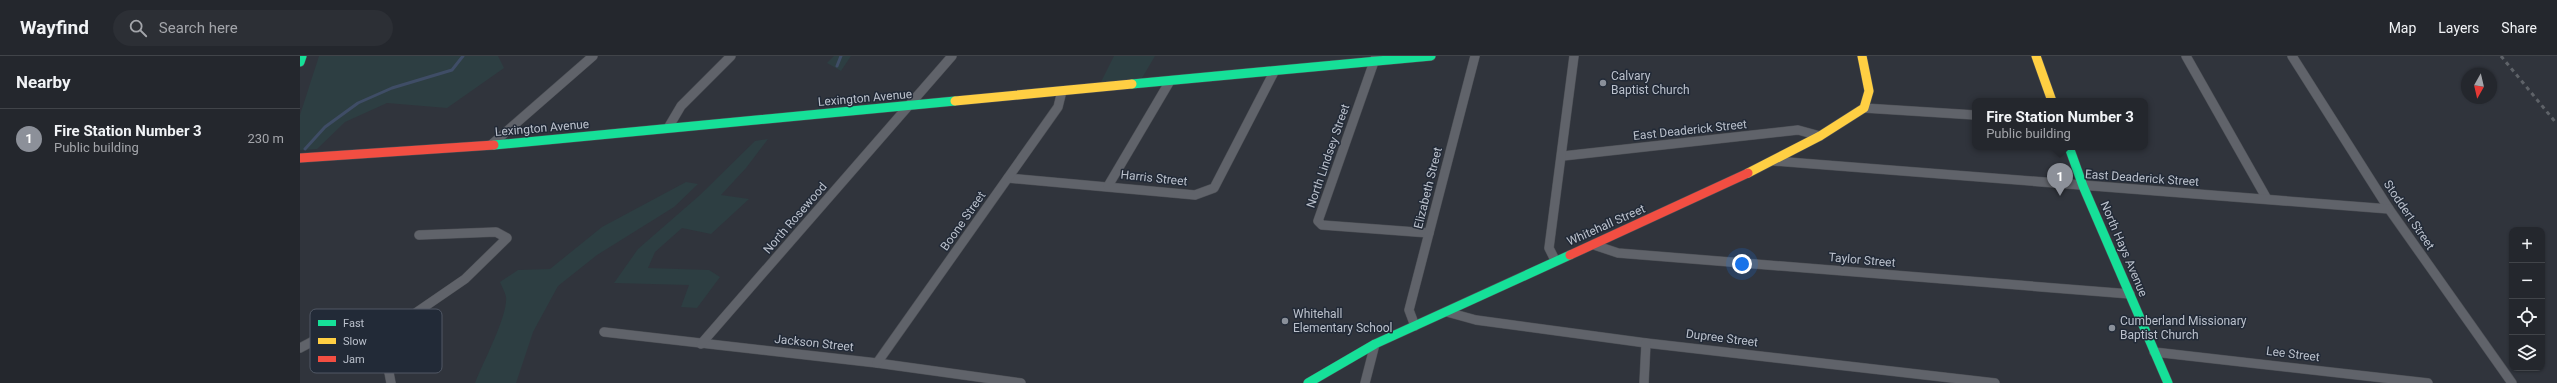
<!DOCTYPE html>
<html lang="en">
<head>
<meta charset="utf-8">
<style>
  body { margin:0; font-family:Roboto,sans-serif; background:#2c2f35; color:#f1f3f6 }
  .controls { position:absolute; right:12px; bottom:12px; display:grid; overflow:hidden; border-radius:8px; box-shadow:0 1px 3px #0004 }
  .controls button { width:36px; height:36px; display:grid; place-items:center; padding:0; border:0; border-bottom:1px solid #414449; background:#24272d; color:#f1f3f6; font:20px sans-serif }
  .compass { position:absolute; left:2161px; top:12px; width:36px; height:36px; border-radius:50%; background:#24272d; box-shadow:0 1px 3px #0004; rotate:188deg }
  .you { position:absolute; left:1442px; top:208px; width:14px; height:14px; margin:-10px; border:3px solid #fff; border-radius:50%; background:#1a73e8; box-shadow:0 0 0 6px #1a73e833 }
  .badge { display:grid; place-items:center; width:26px; height:26px; border-radius:50%; background:#8c9099; color:#fff; font-size:13px; font-weight:700 }
  .pin { position:absolute; translate:-50% -33px; filter:drop-shadow(0 1px 2px #0008) }
  .pin::after { content:''; position:absolute; top:21px; width:14px; height:12px; background:inherit; clip-path:polygon(0 0,100% 0,50% 100%) }
  .popup { position:absolute; left:1672px; top:42px; width:176px; height:52px; box-sizing:border-box; display:grid; place-content:center; border-radius:8px; background:#24272d; filter:drop-shadow(0 1px 3px #0005); font-size:13px; white-space:nowrap; color:#a3a5aa }
  .popup b { font-size:15px; color:#f1f3f6 }
  .popup::after { content:''; position:absolute; left:50%; top:100%; margin-left:-8px; border:8px solid transparent; border-top-color:#24272d }
  .list { margin:0; padding:0; list-style:none }
  h2 { display:flex; justify-content:space-between; align-items:center; height:52px; margin:0; padding:0 16px; font-size:17px }
  h2 small { font-size:13px; font-weight:400; color:#a3a5aa }
  .list li { display:grid; grid-template-columns:26px 1fr auto; gap:12px; align-items:center; box-sizing:border-box; height:60px; padding:0 16px; border-top:1px solid #414449 }
  .list b { display:block; font-size:15px; white-space:nowrap }
  .list p { margin:0; font-size:13px; white-space:nowrap; color:#a3a5aa }
  .list em { font-size:13px; font-style:normal; color:#a3a5aa }
  .icon { flex:none; width:22px; height:22px; fill:none; stroke:currentColor; stroke-width:2; stroke-linecap:round; stroke-linejoin:round }
  .map { position:relative; flex:none; width:2257px; height:327px; overflow:hidden }
  header { display:flex; align-items:center; gap:24px; box-sizing:border-box; height:56px; padding:0 20px; background:#24272d; border-bottom:1px solid #414449 }
  header strong { font-size:19px }
  nav { display:flex; gap:22px; margin-inline-start:auto; font-size:14px }
  .search { width:280px; height:36px; background:#2c2f35; display:flex; align-items:center; gap:10px; box-sizing:border-box; padding:0 14px; border-radius:22px; color:#a3a5aa; font-size:15px }
  main { display:flex }
  aside { flex:1; background:#24272d }
  .map>svg:first-child { display:block }
  .green { fill:#2d3e42 }
  .lines { fill:none; stroke-linecap:round; stroke-linejoin:round }
  .stream { stroke:#3f4d66; stroke-width:3 }
  .street-casing { stroke:#4c4f55; stroke-width:10 }
  .fast-casing { stroke:#4c4f55; stroke-width:10 }
  .slow-casing { stroke:#4c4f55; stroke-width:10 }
  .jam-casing { stroke:#4c4f55; stroke-width:10 }
  .street { stroke:#60636a; stroke-width:9 }
  .fast { stroke:#16e098; stroke-width:9 }
  .slow { stroke:#ffcf43; stroke-width:9 }
  .jam { stroke:#f24e42; stroke-width:9 }
  .rail { stroke:#5e6268; stroke-width:3; stroke-dasharray:4 4; stroke-linecap:butt }
  .poi-dot { fill:#8a909a; stroke:#222a37; stroke-width:1.5 }
  .labels { text-anchor:middle; dominant-baseline:central; stroke-width:3; stroke-linejoin:round; paint-order:stroke }
  .poi-label { font-size:12px; fill:#bbc1cc; stroke:#222a37; text-anchor:start }
  .street-label { font-size:12px; fill:#bbc1cc; stroke:#222a37 }
  .key { fill:#222a37; stroke:#505764; stroke-width:1 }
  .key-label { font-size:11px; fill:#bbc1cc }
</style>
</head>
<body>
<header>
<strong>Wayfind</strong>
<div class="search"><svg class="icon" aria-label="search" viewBox="0 0 24 24"><circle cx="10" cy="10" r="6"/><path d="M15 15l6 6"/></svg>Search here</div>
<nav><a>Map</a><a>Layers</a><a>Share</a></nav>
</header>
<main>
<aside>
<h2>Nearby<small></small></h2>
<ul class="list">
<li><span class="badge">1</span><div><b>Fire Station Number 3</b><p>Public building</p></div><em>230 m</em></li>
</ul>
</aside>
<div class="map">
<svg width="2257" height="327" viewBox="0 0 2257 327">
  <rect width="100%" height="100%" fill="#30343c"/>
  <g class="green">
    <path d="M19 0H198L204 12 147 52 87 47 45 66 17 93 0 94V59Z"/>
    <path d="M534 0H551L541 15 527 7Z"/>
    <path d="M814 0H855L842 22 801 26Z"/>
    <path d="M468 83 446 112 421 139 449 143 411 178 382 172 355 196 348 212 409 214 420 221 397 252 381 251 389 229 314 227 338 193 400 139 455 85Z"/>
    <path d="M386 126 398 128 374 151 297 199 258 230 233 276 216 327H175C183 306 208 260 206 241 205 236 202 231 200 226L218 214 250 213 302 171Z"/>
  </g>
  <g class="lines">
    <g class="stream">
      <path d="M537 10 541 0"/>
      <path d="M5 93 25 71 58 47 92 32 152 14 163 0"/>
    </g>
    <defs>
      <g id="street">
        <path d="M1076 0 1018 165 1022 169 1129 177"/>
        <path d="M1886 0 1967 143"/>
        <path d="M1992 0 2089 153 2212 327"/>
        <path d="M1564 52 1675 59"/>
        <path d="M368 72 381 50 431 0"/>
        <path d="M191 89 293 0"/>
        <path d="M1263 100 1498 74 1520 80"/>
        <path d="M1474 105 2089 153"/>
        <path d="M708 122 895 139 914 132 974 16"/>
        <path d="M808 130 870 25"/>
        <path d="M1294 189 1318 197 1830 238"/>
        <path d="M1255 204 1249 192 1274 0"/>
        <path d="M1147 256 1176 264 1346 287 1695 327"/>
        <path d="M1115 270 1109 254 1175 0"/>
        <path d="M304 276 577 307 721 327"/>
        <path d="M82 280 165 223 207 182 196 176 119 179"/>
        <path d="M401 288 652 0"/>
        <path d="M0 292 19 282 60 274 82 280 91 327"/>
        <path d="M1854 296 2128 327"/>
        <path d="M577 307 758 51 762 35"/>
        <path d="M1065 327 1075 288"/>
        <path d="M1344 327 1346 287"/>
      </g>
      <g id="fast">
        <path d="M0 6 2 0"/>
        <path d="M832 28 1131 0"/>
        <path d="M194 89 655 45"/>
        <path d="M1769 91 1783 130 1868 327"/>
        <path d="M1008 327 1075 288 1270 199"/>
      </g>
      <g id="slow">
        <path d="M1736 0 1752 45"/>
        <path d="M655 45 832 28"/>
        <path d="M1448 117 1520 80 1564 52 1569 35 1562 0"/>
      </g>
      <g id="jam">
        <path d="M0 102 194 89"/>
        <path d="M1270 199 1448 117"/>
      </g>
    </defs>
    <use href="#street" class="street-casing"/>
    <use href="#fast" class="fast-casing"/>
    <use href="#slow" class="slow-casing"/>
    <use href="#jam" class="jam-casing"/>
    <use href="#street" class="street"/>
    <use href="#fast" class="fast"/>
    <use href="#slow" class="slow"/>
    <use href="#jam" class="jam"/>
    <path class="rail" d="M2201 0 2257 68"/>
  </g>
  <g class="poi-dot">
    <circle cx="1303" cy="27" r="4"/>
    <circle cx="985" cy="265" r="4"/>
    <circle cx="1812" cy="272" r="4"/>
  </g>
  <g class="labels">
    <g class="poi-label">
      <text x="1311" y="20">Calvary<tspan x="1311" dy="14">Baptist Church</tspan></text>
      <text x="993" y="258">Whitehall<tspan x="993" dy="14">Elementary School</tspan></text>
      <text x="1820" y="265">Cumberland Missionary<tspan x="1820" dy="14">Baptist Church</tspan></text>
    </g>
    <g class="street-label">
      <text transform="translate(565 42) rotate(-5)">Lexington Avenue</text>
      <text transform="translate(242 72) rotate(-5)">Lexington Avenue</text>
      <text transform="translate(1390 74) rotate(-6)">East Deaderick Street</text>
      <text transform="translate(1028 100) rotate(-71)">North Lindsey Street</text>
      <text transform="translate(854 122) rotate(6)">Harris Street</text>
      <text transform="translate(1842 122) rotate(4)">East Deaderick Street</text>
      <text transform="translate(1128 132) rotate(-76)">Elizabeth Street</text>
      <text transform="translate(2109 159) rotate(56)">Stoddert Street</text>
      <text transform="translate(495 162) rotate(-49)">North Rosewood</text>
      <text transform="translate(663 165) rotate(-55)">Boone Street</text>
      <text transform="translate(1306 169) rotate(-24)">Whitehall Street</text>
      <text transform="translate(1824 193) rotate(67)">North Hays Avenue</text>
      <text transform="translate(1562 204) rotate(5)">Taylor Street</text>
      <text transform="translate(1422 282) rotate(7)">Dupree Street</text>
      <text transform="translate(514 287) rotate(6)">Jackson Street</text>
      <text transform="translate(1993 298) rotate(7)">Lee Street</text>
    </g>
  </g>
  <rect x="10" y="253" width="132" height="64" rx="6" class="key"/>
  <rect x="18" y="264" width="18" height="6" fill="#16e098"/>
  <rect x="18" y="282" width="18" height="6" fill="#ffcf43"/>
  <rect x="18" y="300" width="18" height="6" fill="#f24e42"/>
  <g class="key-label">
    <text x="43" y="271">Fast</text>
    <text x="43" y="289">Slow</text>
    <text x="43" y="307">Jam</text>
  </g>
</svg>
<div class="controls">
<button>+</button>
<button>−</button>
<button><svg class="icon" aria-label="locate" viewBox="0 0 24 24"><circle cx="12" cy="12" r="6"/><path d="M12 2v4M12 18v4M2 12h4M18 12h4"/></svg></button>
<button><svg class="icon" aria-label="layers" viewBox="0 0 24 24"><path d="M12 4l9 5-9 5-9-5zM3 14l9 5 9-5"/></svg></button>
</div>
<svg class="compass" viewBox="-18 -18 36 36"><path d="M0-13l5 13h-10z" fill="#e53935"/><path d="M0 13l5-13h-10z" fill="#a3a5aa"/></svg>
<div class="you"></div>
<div class="pin badge" style="left:1760px;top:140px">1</div>
<div class="popup"><b>Fire Station Number 3</b>Public building</div>
</div>
</main>
</body>
</html>
